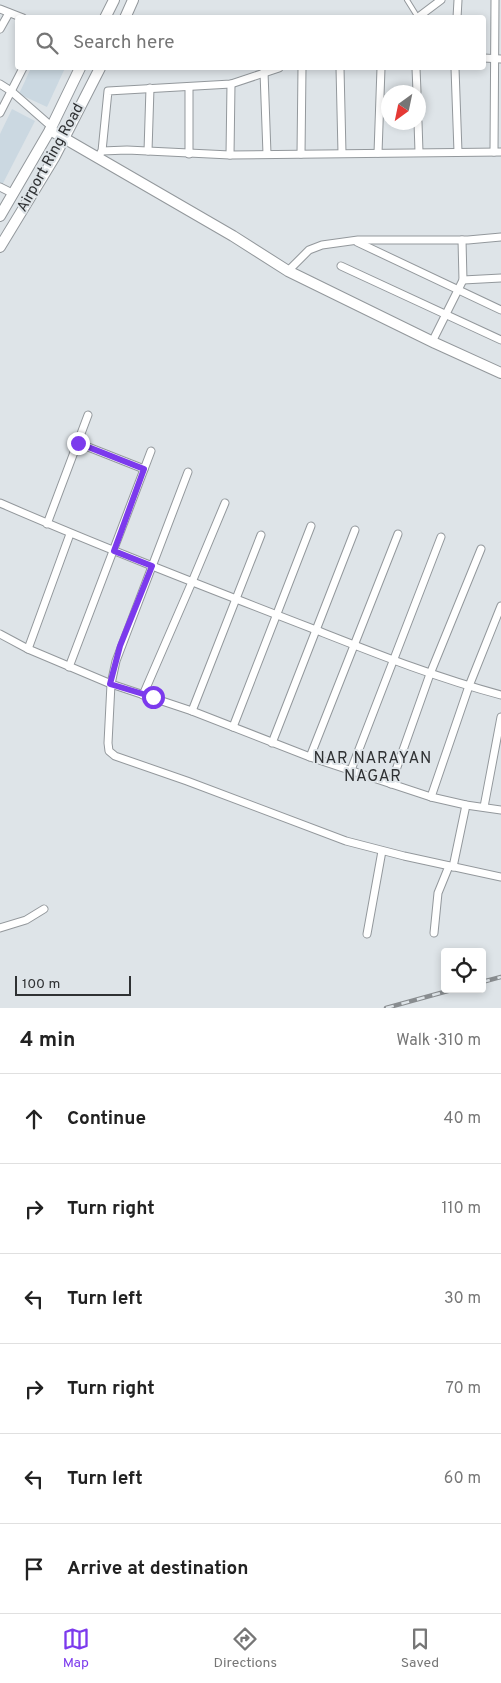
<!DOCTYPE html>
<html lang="en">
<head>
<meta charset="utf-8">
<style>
  body { margin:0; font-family:Overpass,sans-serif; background:#f6f6f6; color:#222 }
  .controls { position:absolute; right:15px; bottom:15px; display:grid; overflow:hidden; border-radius:5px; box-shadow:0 2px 8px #0003 }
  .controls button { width:45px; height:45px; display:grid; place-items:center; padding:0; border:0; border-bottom:1px solid #e0e0e0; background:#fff; color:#222; font:25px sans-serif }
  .compass { position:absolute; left:381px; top:85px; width:45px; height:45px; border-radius:50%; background:#fff; box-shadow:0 2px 8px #0003; rotate:213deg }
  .scale { position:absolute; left:15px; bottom:12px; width:116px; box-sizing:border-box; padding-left:5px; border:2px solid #2f3133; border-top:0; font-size:14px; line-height:18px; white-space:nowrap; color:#2f3133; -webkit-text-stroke:4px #dee4e8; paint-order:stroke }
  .stop { position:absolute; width:15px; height:15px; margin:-11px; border:4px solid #7c3aed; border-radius:50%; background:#fff }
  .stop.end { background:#7c3aed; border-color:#fff; box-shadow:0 1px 5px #0008 }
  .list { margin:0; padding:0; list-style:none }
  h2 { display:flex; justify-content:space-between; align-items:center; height:65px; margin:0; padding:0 20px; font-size:21px }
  h2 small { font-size:16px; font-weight:400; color:#767676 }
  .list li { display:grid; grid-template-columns:32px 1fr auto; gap:15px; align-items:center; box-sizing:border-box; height:90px; padding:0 20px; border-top:1px solid #e0e0e0 }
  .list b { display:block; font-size:19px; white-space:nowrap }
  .list em { font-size:16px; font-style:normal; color:#767676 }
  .icon { flex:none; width:28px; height:28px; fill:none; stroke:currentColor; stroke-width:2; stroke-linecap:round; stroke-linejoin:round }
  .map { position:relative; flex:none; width:501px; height:1008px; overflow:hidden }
  .search { position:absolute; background:#fff; box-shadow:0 2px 8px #0003; left:15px; right:15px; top:15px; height:55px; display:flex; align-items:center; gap:12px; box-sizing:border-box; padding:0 18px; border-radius:5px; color:#767676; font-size:19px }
  .sheet { height:605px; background:#fff }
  nav { display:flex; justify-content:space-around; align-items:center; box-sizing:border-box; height:70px; border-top:1px solid #e0e0e0; background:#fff; font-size:14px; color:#767676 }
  nav a { display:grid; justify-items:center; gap:2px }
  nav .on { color:#7c3aed }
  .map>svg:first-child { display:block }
  .built { fill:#cbd8e1 }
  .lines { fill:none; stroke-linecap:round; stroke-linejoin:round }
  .lane-casing { stroke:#93989c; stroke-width:6 }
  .street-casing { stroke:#93989c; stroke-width:9 }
  .secondary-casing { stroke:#93989c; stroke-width:12 }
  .lane { stroke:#fff; stroke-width:4 }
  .street { stroke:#fff; stroke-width:7 }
  .secondary { stroke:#fff; stroke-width:10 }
  .rail-casing { stroke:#888c8f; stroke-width:4.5 }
  .rail { stroke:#dee4e8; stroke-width:2.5; stroke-dasharray:8; stroke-linecap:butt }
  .route { stroke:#7c3aed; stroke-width:6 }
  .labels { text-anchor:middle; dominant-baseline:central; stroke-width:4; stroke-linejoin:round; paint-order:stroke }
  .street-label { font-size:15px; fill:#2f3133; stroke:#dee4e8 }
  .neighbourhood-label { font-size:16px; letter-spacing:1px; fill:#2f3133; stroke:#dee4e8 }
</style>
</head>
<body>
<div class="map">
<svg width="501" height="1008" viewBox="0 0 501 1008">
  <rect width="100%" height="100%" fill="#dee4e8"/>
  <g class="built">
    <path d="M31 68H65L47 107 19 94Z"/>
    <path d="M12 109 35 121 0 189V134Z"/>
  </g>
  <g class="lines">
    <defs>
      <path id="lane" d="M407 0 417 16"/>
      <g id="street">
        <path d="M0 9 23 18"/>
        <path d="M417 18 441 0"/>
        <path d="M457 18 458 0"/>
        <path d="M0 29 9 13"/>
        <path d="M484 58 501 59"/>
        <path d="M340 68 342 153"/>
        <path d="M416 68 417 92"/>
        <path d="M455 68 458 152"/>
        <path d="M264 72 267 154"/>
        <path d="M0 84 11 91 52 127"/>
        <path d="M189 88V154"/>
        <path d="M0 113 23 68"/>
        <path d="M418 122 419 152"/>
        <path d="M102 151 108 91 231 84 279 68"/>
        <path d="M148 151 150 88"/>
        <path d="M494 152 495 0"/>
        <path d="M378 153 381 68"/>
        <path d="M301 154 302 68"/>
        <path d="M230 155 231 84"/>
        <path d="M98 157 102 151 127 150 230 155 501 152"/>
        <path d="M0 187 14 194"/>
        <path d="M357 242 501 310"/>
        <path d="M341 266 501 340"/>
        <path d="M288 271 309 250 322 245 358 240H468L501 237"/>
        <path d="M463 280 501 278"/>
        <path d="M432 342 463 280 462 240"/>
        <path d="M78 443 144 469"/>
        <path d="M188 472 116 661 111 684 108 743 109 751 115 756 187 781 346 841 404 856 501 877"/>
        <path d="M0 503C104 548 210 589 316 630 377 654 437 678 501 695"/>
        <path d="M47 524 88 415"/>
        <path d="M0 634 28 649 111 684 192 711 310 757 431 797 466 805 501 810"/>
        <path d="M28 649 70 534"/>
        <path d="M69 667 151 451"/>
        <path d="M143 695 192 582 225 503"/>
        <path d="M192 711 261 535"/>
        <path d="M233 727 311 526"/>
        <path d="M272 743 355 530"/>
        <path d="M310 757 398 534"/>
        <path d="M351 770 441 537"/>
        <path d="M391 784 430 674 481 549"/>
        <path d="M431 797 469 686 501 606"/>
        <path d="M484 807 501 717"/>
        <path d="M453 867 466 805"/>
        <path d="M0 928 26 920 44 909"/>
        <path d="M434 933 438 893 449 866"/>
        <path d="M367 934 382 851"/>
      </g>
      <g id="secondary">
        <path d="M105 18 114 0"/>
        <path d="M125 18 133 0"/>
        <path d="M50 130 233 236 288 271 435 343 501 373"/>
        <path d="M0 216 50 130 80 68"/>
        <path d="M0 247 54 158 100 68"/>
      </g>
    </defs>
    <use href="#lane" class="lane-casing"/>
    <use href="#street" class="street-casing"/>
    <use href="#secondary" class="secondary-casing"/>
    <use href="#lane" class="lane"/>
    <use href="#street" class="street"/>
    <use href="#secondary" class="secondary"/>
    <defs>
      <g id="rail">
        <path d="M482 982 501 977"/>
        <path d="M386 1008 455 989"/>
      </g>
    </defs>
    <use href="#rail" class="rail-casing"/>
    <use href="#rail" class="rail"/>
  </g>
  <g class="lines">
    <path class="route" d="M78 443 144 469 114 551 152 566 120 646 110 684 153 697"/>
  </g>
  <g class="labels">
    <g class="street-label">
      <text transform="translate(51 158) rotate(-61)">Airport Ring Road</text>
    </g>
    <g class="neighbourhood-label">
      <text x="373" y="759">NAR NARAYAN<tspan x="373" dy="18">NAGAR</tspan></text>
    </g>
  </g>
</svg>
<div class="controls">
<button><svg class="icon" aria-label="locate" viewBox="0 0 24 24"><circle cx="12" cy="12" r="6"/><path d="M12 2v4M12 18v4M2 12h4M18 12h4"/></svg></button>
</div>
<svg class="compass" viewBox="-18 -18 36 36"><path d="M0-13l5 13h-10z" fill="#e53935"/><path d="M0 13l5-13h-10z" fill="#767676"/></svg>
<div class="scale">100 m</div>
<div class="stop" style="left:153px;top:697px"></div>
<div class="stop end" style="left:78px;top:443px"></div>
<div class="search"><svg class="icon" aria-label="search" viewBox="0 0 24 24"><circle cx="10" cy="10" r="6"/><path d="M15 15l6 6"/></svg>Search here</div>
</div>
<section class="sheet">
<h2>4 min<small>Walk · 310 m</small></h2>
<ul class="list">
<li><svg class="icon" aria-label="ahead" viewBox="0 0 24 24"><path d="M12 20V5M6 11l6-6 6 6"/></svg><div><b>Continue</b></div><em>40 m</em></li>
<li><svg class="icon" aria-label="right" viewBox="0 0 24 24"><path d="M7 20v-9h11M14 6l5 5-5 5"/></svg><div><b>Turn right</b></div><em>110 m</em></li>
<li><svg class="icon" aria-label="left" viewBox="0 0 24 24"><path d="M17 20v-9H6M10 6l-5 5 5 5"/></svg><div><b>Turn left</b></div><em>30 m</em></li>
<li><svg class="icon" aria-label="right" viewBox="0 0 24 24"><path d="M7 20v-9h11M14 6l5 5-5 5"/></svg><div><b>Turn right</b></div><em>70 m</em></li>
<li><svg class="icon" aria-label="left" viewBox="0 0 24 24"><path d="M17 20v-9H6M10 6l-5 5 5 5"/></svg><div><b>Turn left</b></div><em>60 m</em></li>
<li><svg class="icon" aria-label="arrive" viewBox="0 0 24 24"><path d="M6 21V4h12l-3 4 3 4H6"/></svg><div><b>Arrive at destination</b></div></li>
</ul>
</section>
<nav>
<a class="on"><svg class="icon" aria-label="map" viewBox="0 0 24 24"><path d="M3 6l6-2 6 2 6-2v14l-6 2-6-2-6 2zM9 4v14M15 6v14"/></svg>Map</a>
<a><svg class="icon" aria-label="directions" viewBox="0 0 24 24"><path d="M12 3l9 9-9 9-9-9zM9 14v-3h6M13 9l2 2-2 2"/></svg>Directions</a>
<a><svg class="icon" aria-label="saved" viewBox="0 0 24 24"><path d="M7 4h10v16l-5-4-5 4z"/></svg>Saved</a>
</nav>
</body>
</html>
